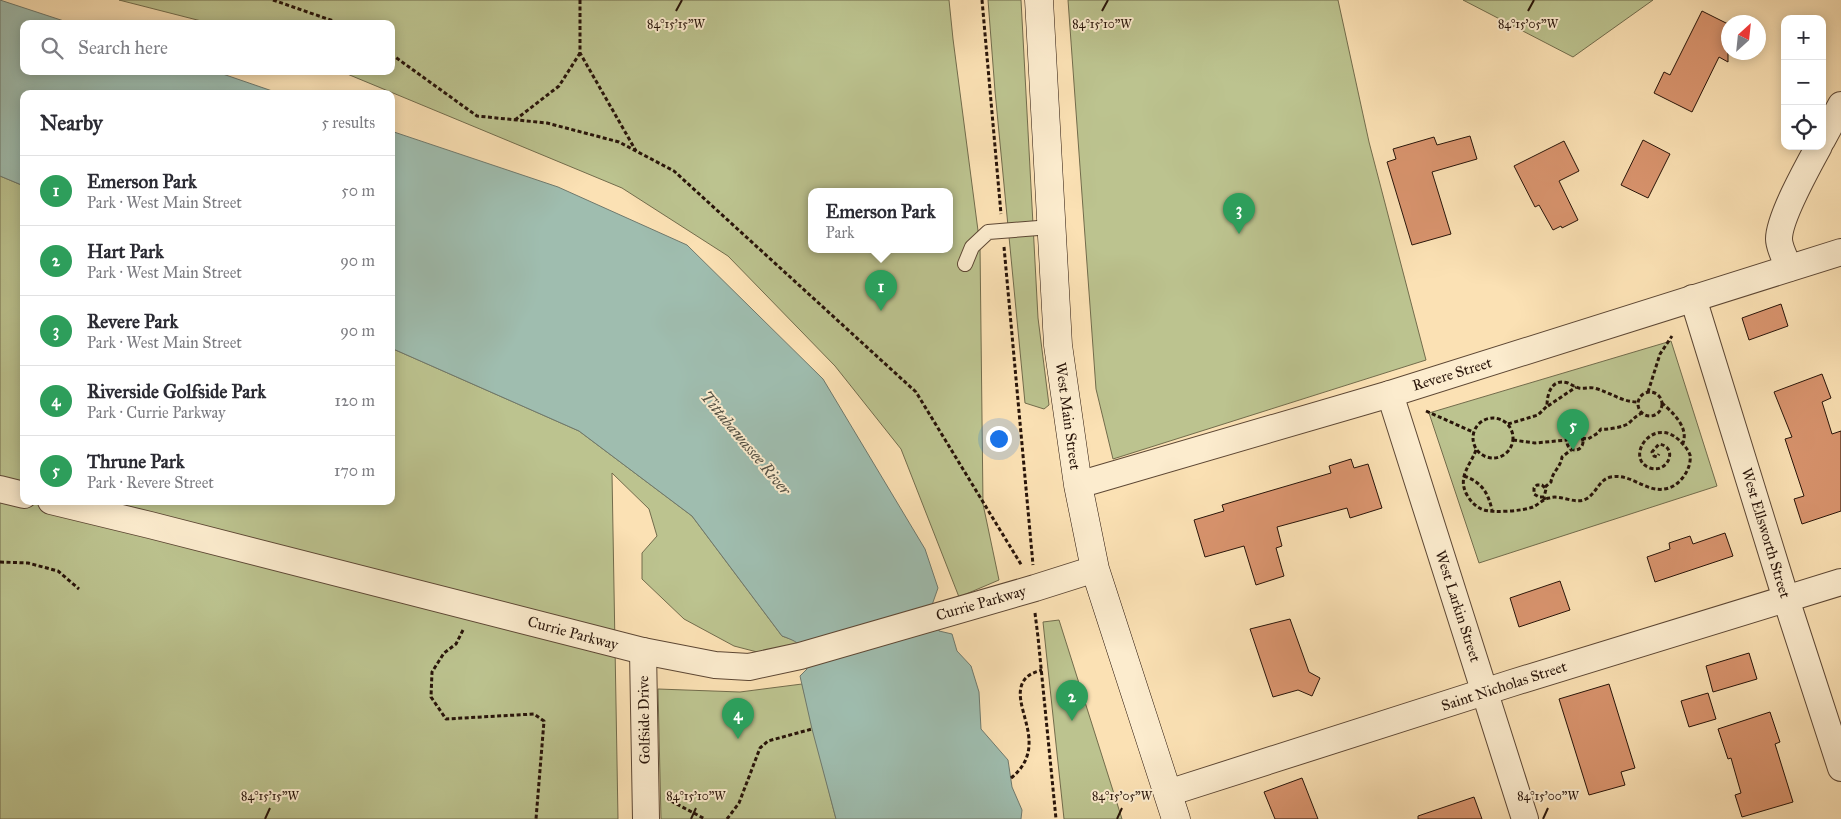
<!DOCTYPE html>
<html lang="en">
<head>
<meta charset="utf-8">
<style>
  body { margin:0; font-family:"IM FELL Great Primer",serif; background:#f7f7f7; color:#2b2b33 }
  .controls { position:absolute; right:15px; top:15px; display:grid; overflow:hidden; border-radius:10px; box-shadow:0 2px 12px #0003 }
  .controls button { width:45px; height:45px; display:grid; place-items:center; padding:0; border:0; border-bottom:1px solid #e1e1e2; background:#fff; color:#2b2b33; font:25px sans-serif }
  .compass { position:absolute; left:1721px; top:15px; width:45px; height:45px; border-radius:50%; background:#fff; box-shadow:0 2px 12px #0003; rotate:27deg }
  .you { position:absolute; left:998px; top:438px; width:18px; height:18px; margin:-12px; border:4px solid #fff; border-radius:50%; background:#1a73e8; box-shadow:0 0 0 8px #1a73e833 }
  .badge { display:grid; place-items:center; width:32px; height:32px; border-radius:50%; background:#2563eb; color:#fff; font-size:16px; font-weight:700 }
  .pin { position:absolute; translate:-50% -41px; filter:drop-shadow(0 1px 2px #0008) }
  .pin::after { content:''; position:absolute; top:26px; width:18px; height:15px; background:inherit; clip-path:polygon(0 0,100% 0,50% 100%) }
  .popup { position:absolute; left:808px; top:188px; width:145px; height:65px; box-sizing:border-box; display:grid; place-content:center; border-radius:10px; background:#fff; filter:drop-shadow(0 1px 4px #0005); font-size:16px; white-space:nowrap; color:#7c7c81 }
  .popup b { font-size:19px; color:#2b2b33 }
  .popup::after { content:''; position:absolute; left:50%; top:100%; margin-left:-10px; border:10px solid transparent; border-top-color:#fff }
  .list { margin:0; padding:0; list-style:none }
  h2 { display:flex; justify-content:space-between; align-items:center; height:65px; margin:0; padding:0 20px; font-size:21px }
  h2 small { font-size:16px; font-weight:400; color:#7c7c81 }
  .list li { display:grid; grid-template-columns:32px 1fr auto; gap:15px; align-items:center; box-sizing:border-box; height:70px; padding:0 20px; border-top:1px solid #e1e1e2 }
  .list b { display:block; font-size:19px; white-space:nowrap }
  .list p { margin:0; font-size:16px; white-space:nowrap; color:#7c7c81 }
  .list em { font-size:16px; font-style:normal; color:#7c7c81 }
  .icon { flex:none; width:28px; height:28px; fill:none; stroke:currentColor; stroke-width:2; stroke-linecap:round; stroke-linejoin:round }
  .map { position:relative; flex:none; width:1841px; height:819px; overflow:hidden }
  .search { position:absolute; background:#fff; box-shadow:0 2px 12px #0003; left:20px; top:20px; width:375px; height:55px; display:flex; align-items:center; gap:12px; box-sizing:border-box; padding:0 18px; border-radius:10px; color:#7c7c81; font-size:19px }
  .panel { position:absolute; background:#fff; box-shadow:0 2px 12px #0003; left:20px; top:90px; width:375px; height:415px; border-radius:10px }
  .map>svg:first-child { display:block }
  .green { fill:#bcc38f; stroke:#726c4c; fill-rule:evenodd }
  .water { fill:#9fbdaf; stroke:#6f796d }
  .building { fill:#d9946e; stroke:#281409 }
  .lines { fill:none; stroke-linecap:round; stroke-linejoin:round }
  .lane-casing { stroke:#5d4734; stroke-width:16 }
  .street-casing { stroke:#5d4734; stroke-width:28 }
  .secondary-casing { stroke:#281409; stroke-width:29 }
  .path { stroke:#281409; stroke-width:3; stroke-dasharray:4 2.5; stroke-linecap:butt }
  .lane { stroke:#fcecce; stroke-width:14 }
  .street { stroke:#fcecce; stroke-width:26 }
  .secondary { stroke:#fcecce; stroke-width:28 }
  .ticks { fill:none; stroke:#281409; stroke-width:2 }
  .labels { text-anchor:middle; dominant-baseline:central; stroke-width:4; stroke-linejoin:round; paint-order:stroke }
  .street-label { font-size:15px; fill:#281409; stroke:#fcecce }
  .water-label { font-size:16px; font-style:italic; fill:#524f43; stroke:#fcecce }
  .ticks-label { font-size:12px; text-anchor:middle; fill:#281409; stroke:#fcecce; stroke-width:4; stroke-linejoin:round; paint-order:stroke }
</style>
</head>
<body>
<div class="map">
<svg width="1841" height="819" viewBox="0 0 1841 819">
  <rect width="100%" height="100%" fill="#fbe1b4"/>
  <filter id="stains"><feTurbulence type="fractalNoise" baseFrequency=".004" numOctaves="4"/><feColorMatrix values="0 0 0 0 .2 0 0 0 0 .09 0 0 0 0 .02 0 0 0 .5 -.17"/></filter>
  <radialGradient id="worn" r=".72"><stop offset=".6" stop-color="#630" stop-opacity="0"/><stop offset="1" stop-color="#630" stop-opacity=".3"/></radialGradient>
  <g class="green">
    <path d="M119 0H949L953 39 980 246 983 504 999 580 959 597 901 449 835 366 728 256 622 188 340 71H391V24H213ZM812 192H950V250H812Z"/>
    <path d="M988 0H1021L1038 318 1049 405 1044 409 1025 403 995 91Z"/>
    <path d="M1068 0H1338L1369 142 1426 360 1113 459 1096 389Z"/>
    <path d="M1463 0H1653L1573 57Z"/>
    <path d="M0 176 24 186V501H391V348L579 431 692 516 782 636 796 641 801 645 761 653 734 646 684 619 642 579V553L657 536 649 509 612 473 618 819H0Z"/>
    <path d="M1671 341 1717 486 1479 563 1429 413Z"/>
    <path d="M1059 620 1122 819H1064L1043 622Z"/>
    <path d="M802 684 836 819H661L658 689 740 692Z"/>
  </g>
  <g class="water">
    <path d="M0 0 73 24H24V71H214L281 94H24V186L0 176Z"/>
    <path d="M391 131 558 187 687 245 823 379 925 549 938 588 932 605 939 631 952 634 957 651 971 666 979 692 981 729 1008 760 1012 787 1022 810 1021 819H836L812 729 800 676 807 669C801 647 805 644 782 636L692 516 579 431 391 348Z"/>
  </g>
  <g class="building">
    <path d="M1702 11 1728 24V62L1719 57 1692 112 1654 93 1664 72 1670 75Z"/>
    <path d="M1470 136 1477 159 1432 172 1451 234 1412 245 1387 162 1396 159 1393 149 1434 137 1437 145Z"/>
    <path d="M1643 140 1670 154 1648 198 1621 185Z"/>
    <path d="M1564 141 1579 171 1559 181 1578 220 1562 228 1561 226 1553 230 1539 205 1535 207 1514 166Z"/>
    <path d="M1781 304 1788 326 1749 340 1742 318Z"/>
    <path d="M1822 374 1831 398 1822 402 1832 434 1841 431V511L1802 524 1794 499 1804 496 1785 439 1792 437 1774 392Z"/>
    <path d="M1351 459 1354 468 1368 464 1382 508 1350 518 1347 508 1277 527 1282 546 1276 548 1284 576 1256 585 1244 546 1205 557 1194 520 1224 511 1222 505 1331 473 1329 466Z"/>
    <path d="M1725 533 1733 556 1655 582 1647 557 1670 549 1669 543 1690 536 1693 544Z"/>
    <path d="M1560 581 1570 610 1519 627 1510 598Z"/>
    <path d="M1290 619 1309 672 1320 678 1312 696 1298 690 1273 697 1250 629Z"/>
    <path d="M1749 653 1757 679 1713 692 1706 666Z"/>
    <path d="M1609 684 1635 768 1621 772 1625 785 1589 795 1559 699Z"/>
    <path d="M1708 693 1716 719 1689 727 1681 701Z"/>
    <path d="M1770 712 1780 742 1775 744 1793 802 1742 817 1735 795 1741 793 1731 758 1728 759 1718 729Z"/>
    <path d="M1302 778 1318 819H1275L1264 792Z"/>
    <path d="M1474 797 1482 819H1418V816Z"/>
  </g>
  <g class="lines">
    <defs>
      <path id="lane" d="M965 264 972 247 988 232 1051 227"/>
      <g id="street">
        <path d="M1822 140 1841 105"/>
        <path d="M1789 268C1786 260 1779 248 1779 239 1779 218 1808 166 1819 146"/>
        <path d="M1693 298 1786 599 1841 768"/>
        <path d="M1390 394 1525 819"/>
        <path d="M1078 485 1390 394 1841 252"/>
        <path d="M0 489 24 495"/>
        <path d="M51 501 150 525 643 651 715 665 749 667 800 656 1035 588 1095 569"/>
        <path d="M643 651 646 819"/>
        <path d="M1168 793 1512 683 1841 582"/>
      </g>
      <path id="secondary" d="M1039 0 1058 345 1078 485 1095 569 1176 819"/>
    </defs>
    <use href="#lane" class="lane-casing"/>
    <use href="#street" class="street-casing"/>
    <use href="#secondary" class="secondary-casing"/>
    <g class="path">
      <path d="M273 0 342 24"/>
      <path d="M580 0V53L636 151"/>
      <path d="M982 0 1001 214"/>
      <path d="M391 54 477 116 547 123 619 142 674 171 916 392 1022 566"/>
      <path d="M515 120 559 86 580 53"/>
      <path d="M1004 247 1033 565"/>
      <path d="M1648 392 1660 354 1672 336"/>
      <circle cx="1650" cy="404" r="12"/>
      <path d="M1662 403C1672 412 1689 427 1683 443"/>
      <path d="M1548 406 1576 387"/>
      <path d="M1426 411 1473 432"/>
      <circle cx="1493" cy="438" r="20"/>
      <path d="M1508 424 1538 415 1547 406C1547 393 1552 378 1568 383 1572 385 1575 387 1579 388 1584 389 1589 387 1594 388 1610 392 1621 402 1638 402"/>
      <circle cx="1575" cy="442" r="8"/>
      <path d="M1582 438 1588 439 1598 433 1601 429C1606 430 1625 427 1629 423 1633 419 1636 416 1642 413"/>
      <path d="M1513 440 1535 443 1567 440"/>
      <path d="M1476 450C1470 466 1457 477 1467 495 1471 502 1476 507 1484 510 1493 513 1523 511 1533 507 1538 505 1543 499 1549 498 1561 494 1575 505 1586 499 1597 493 1599 479 1611 477 1633 473 1647 495 1669 488 1681 484 1692 468 1690 455 1688 449 1683 444 1679 440 1652 415 1624 459 1650 468 1668 474 1679 447 1659 444L1652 452 1654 456 1657 457 1659 454"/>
      <path d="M1464 476C1482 482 1488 493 1492 510"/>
      <path d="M1545 487 1551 482C1552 472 1561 467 1562 457L1571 450"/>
      <path d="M1544 497H1539L1534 494V488L1537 485H1542L1546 489 1544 497 1545 500"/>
      <path d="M0 562 28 563 58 571 79 589"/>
      <path d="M1035 613 1038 637 1056 819"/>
      <path d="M463 630 456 644 444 653 432 672 431 697 446 719 534 714 544 721 536 819"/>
      <path d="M1011 778C1053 744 1006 703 1025 679 1029 674 1035 672 1042 670"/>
      <path d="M671 801 705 819"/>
      <path d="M727 819 739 803 760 748 768 741 812 729"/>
    </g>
    <use href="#lane" class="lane"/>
    <use href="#street" class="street"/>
    <use href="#secondary" class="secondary"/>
  </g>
  <path class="ticks" d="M676 11 682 0M1102 11 1108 0M1528 11 1534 0M265 819 270 808M691 819 696 808M1117 819 1122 808M1543 819 1548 808"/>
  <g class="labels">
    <g class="street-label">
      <text transform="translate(1452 374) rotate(-17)">Revere Street</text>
      <text transform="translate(1068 416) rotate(82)">West Main Street</text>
      <text transform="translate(1766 533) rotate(73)">West Ellsworth Street</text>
      <text transform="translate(981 603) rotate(-16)">Currie Parkway</text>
      <text transform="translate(1458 606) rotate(72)">West Larkin Street</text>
      <text transform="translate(573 633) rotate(15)">Currie Parkway</text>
      <text transform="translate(1504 686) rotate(-18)">Saint Nicholas Street</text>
      <text transform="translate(644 720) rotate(-91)">Golfside Drive</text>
    </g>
    <g class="water-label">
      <text transform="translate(746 443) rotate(50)">Tittabawassee River</text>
    </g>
  </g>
  <g class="ticks-label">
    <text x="676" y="28">84°15'15"W</text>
    <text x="1102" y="28">84°15'10"W</text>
    <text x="1528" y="28">84°15'05"W</text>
    <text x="270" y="800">84°15'15"W</text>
    <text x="696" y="800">84°15'10"W</text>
    <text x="1122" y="800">84°15'05"W</text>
    <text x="1548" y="800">84°15'00"W</text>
  </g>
  <rect width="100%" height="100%" filter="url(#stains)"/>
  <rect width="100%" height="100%" fill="url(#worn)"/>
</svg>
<div class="controls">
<button>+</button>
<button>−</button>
<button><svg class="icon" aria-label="locate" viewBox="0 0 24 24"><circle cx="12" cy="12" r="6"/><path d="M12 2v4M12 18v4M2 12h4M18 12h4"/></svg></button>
</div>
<svg class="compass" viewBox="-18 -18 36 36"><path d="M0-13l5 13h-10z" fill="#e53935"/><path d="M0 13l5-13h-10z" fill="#7c7c81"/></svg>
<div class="you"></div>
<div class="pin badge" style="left:881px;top:311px;background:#2e9e5b">1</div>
<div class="popup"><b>Emerson Park</b>Park</div>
<div class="pin badge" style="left:1072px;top:721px;background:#2e9e5b">2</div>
<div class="pin badge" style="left:1239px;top:234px;background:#2e9e5b">3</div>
<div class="pin badge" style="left:738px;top:739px;background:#2e9e5b">4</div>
<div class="pin badge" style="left:1573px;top:450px;background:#2e9e5b">5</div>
<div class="search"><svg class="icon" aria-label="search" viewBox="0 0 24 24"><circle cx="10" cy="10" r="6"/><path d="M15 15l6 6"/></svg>Search here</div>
<section class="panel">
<h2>Nearby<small>5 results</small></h2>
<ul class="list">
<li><span class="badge" style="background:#2e9e5b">1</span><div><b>Emerson Park</b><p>Park · West Main Street</p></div><em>50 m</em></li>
<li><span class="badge" style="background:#2e9e5b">2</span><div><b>Hart Park</b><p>Park · West Main Street</p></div><em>90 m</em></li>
<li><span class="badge" style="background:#2e9e5b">3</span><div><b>Revere Park</b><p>Park · West Main Street</p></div><em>90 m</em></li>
<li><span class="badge" style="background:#2e9e5b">4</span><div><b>Riverside Golfside Park</b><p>Park · Currie Parkway</p></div><em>120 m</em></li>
<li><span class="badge" style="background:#2e9e5b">5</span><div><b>Thrune Park</b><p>Park · Revere Street</p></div><em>170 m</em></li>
</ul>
</section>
</div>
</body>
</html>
